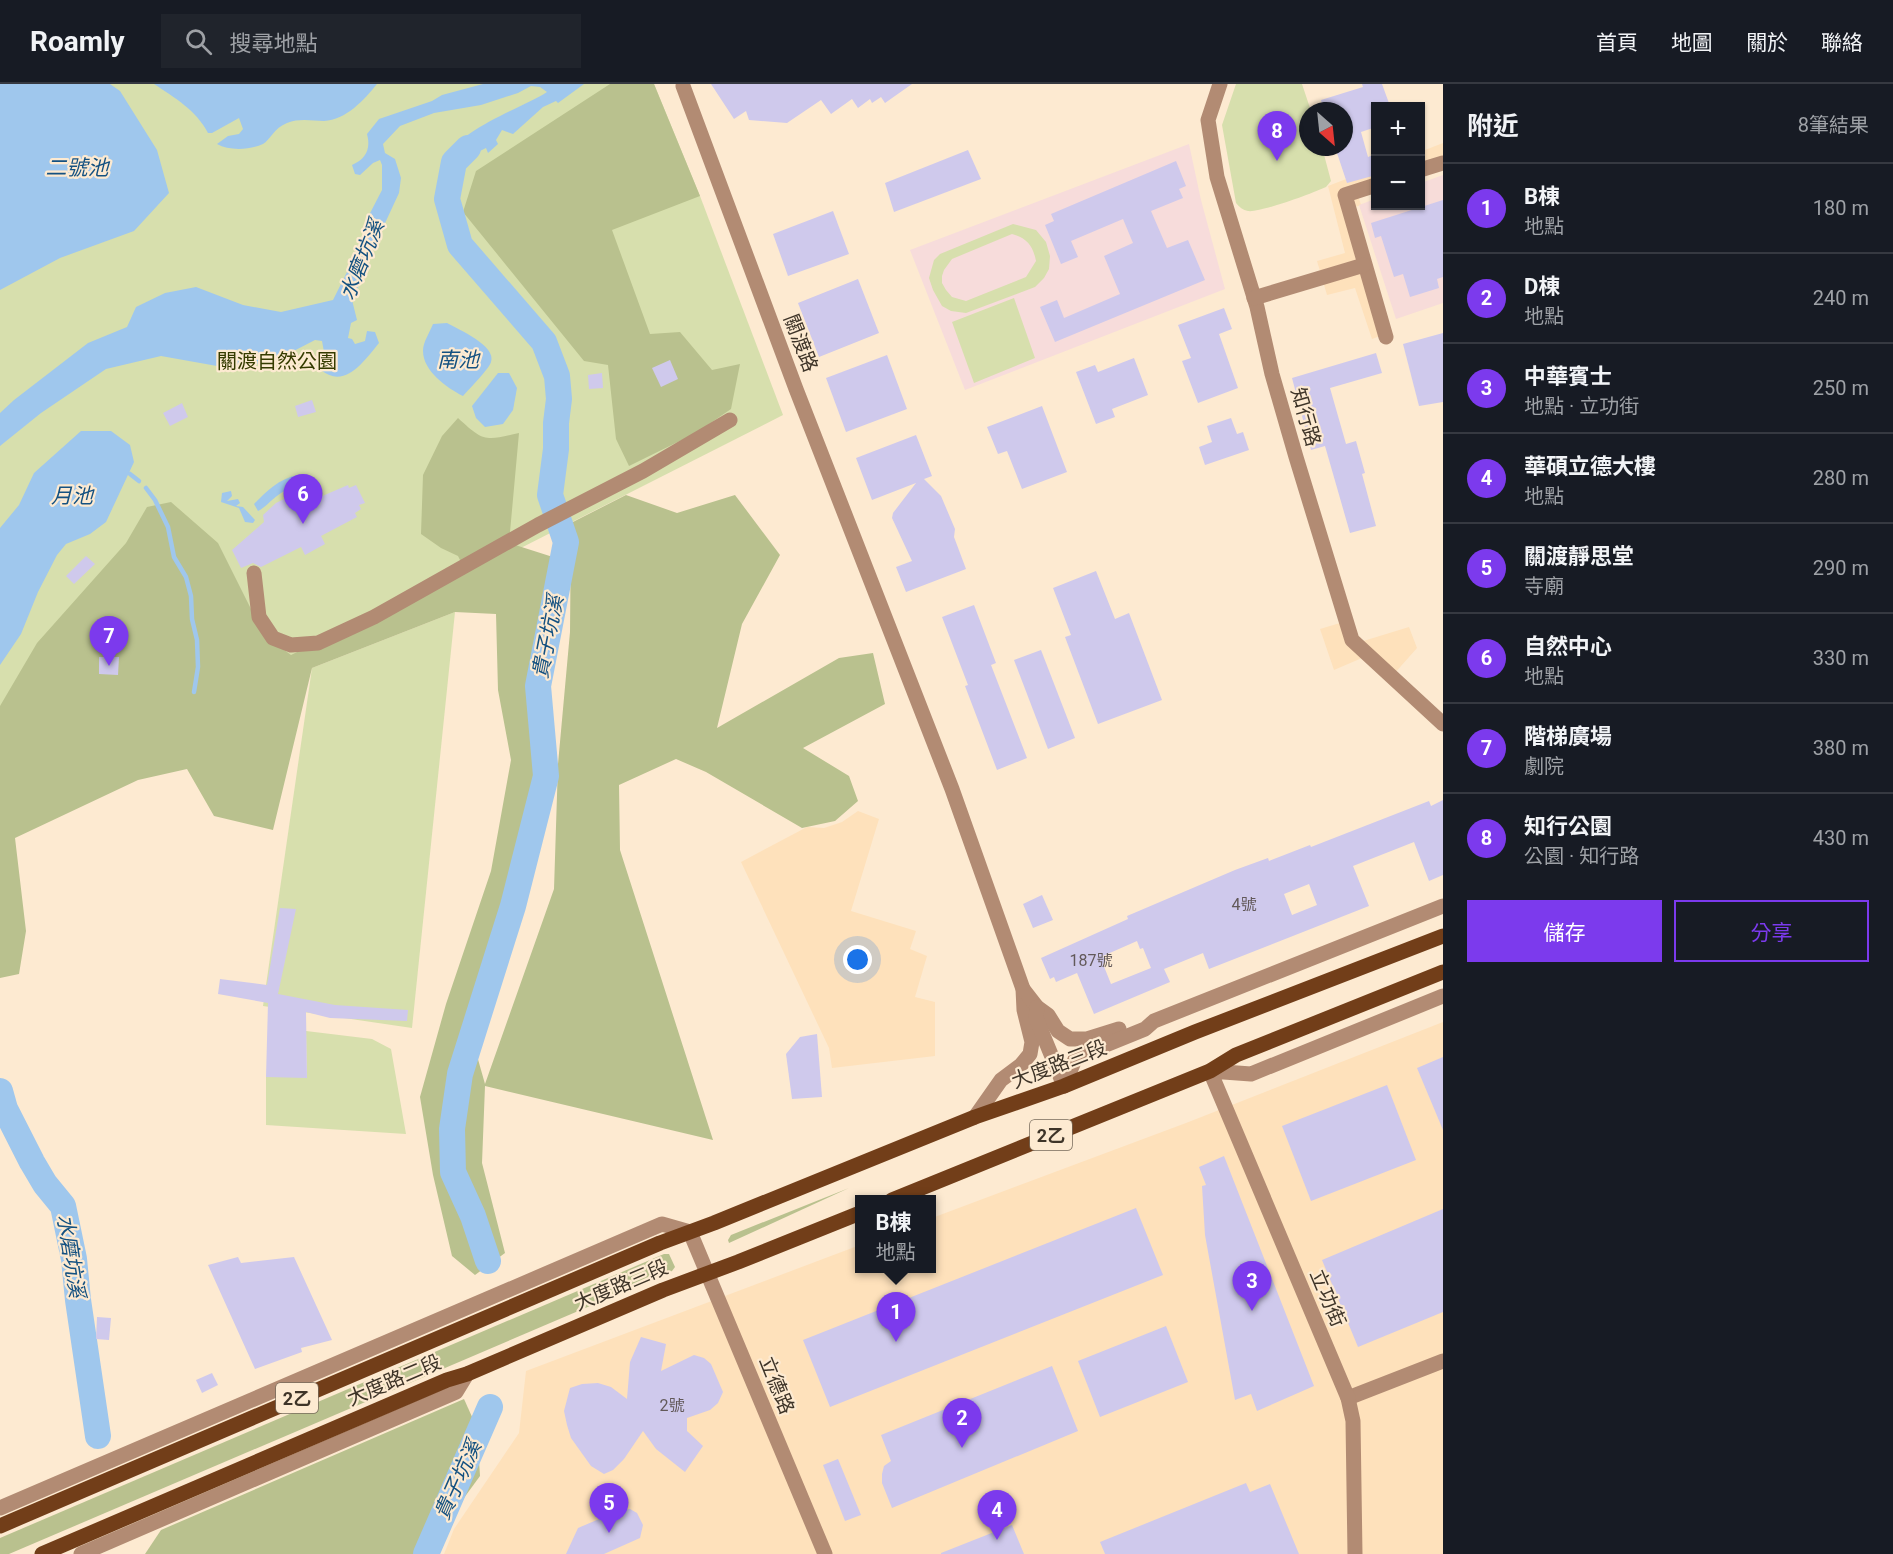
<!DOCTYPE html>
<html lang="zh-TW">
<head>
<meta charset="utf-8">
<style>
  body { margin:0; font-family:Roboto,"Noto Sans TC",sans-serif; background:#20242c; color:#f1f3f6 }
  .controls { position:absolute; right:18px; top:18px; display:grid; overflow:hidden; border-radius:0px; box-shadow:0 2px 4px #0004 }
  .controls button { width:54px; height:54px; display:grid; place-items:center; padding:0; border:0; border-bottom:2px solid #363941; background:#171b24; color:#f1f3f6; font:30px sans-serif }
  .compass { position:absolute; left:1299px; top:18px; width:54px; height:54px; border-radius:50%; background:#171b24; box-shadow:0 2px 4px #0004; rotate:153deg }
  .you { position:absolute; left:858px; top:876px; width:21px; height:21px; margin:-15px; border:4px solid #fff; border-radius:50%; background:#1a73e8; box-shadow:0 0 0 9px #1a73e833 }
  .badge { display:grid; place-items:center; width:39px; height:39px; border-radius:50%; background:#7c3aed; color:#fff; font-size:20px; font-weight:700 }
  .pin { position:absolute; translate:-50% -50px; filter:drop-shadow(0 2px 3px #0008) }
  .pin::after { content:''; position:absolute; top:32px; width:21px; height:18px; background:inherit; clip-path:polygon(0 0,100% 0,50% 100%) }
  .popup { position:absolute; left:855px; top:1111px; width:81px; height:78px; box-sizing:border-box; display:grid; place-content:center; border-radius:0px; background:#171b24; filter:drop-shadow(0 2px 4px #0005); font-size:20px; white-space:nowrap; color:#9ea1a6 }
  .popup b { font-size:22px; color:#f1f3f6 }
  .popup::after { content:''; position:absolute; left:50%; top:100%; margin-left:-12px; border:12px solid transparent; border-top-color:#171b24 }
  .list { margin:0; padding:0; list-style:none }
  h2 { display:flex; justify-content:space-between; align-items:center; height:78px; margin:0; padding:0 24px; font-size:26px }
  h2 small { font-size:20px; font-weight:400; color:#9ea1a6 }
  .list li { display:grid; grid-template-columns:39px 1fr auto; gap:18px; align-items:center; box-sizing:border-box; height:90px; padding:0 24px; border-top:2px solid #363941 }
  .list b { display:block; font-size:22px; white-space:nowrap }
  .list p { margin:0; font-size:20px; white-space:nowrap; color:#9ea1a6 }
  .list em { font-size:20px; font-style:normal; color:#9ea1a6 }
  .actions { display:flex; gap:12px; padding:18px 24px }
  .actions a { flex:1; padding:14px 0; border:2px solid #7c3aed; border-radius:0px; text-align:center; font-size:21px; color:#7c3aed }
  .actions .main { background:#7c3aed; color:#fff }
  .icon { flex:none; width:33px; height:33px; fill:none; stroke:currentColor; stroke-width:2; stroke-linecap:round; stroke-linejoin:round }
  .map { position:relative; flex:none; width:1443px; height:1470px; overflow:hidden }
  header { display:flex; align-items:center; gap:36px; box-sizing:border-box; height:84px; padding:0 30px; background:#171b24; border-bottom:2px solid #363941 }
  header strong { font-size:28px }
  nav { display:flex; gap:33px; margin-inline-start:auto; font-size:21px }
  .search { width:420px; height:54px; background:#20242c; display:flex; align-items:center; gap:15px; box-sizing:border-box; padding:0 21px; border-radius:0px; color:#9ea1a6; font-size:22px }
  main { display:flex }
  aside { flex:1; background:#171b24 }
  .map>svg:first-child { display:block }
  .built { fill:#fee1bb }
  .education { fill:#f7dcdb }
  .medical { fill:#f7dcd9 }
  .green { fill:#d7dfad; fill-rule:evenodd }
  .forest { fill:#b9c18e }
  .water { fill:#9fc7ed }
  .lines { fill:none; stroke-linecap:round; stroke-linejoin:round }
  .stream { stroke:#9fc7ed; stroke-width:4.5 }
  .river { stroke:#9fc7ed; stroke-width:26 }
  .building { fill:#cfc9ec; fill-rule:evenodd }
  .minor { stroke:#b28b73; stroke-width:15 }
  .major { stroke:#723e19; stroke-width:15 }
  .labels { text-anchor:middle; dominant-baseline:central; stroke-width:4.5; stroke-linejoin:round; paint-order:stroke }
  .number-label { font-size:16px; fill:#625959 }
  .shield { fill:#fdead1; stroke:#776b5b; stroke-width:1.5 }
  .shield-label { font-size:18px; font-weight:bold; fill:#3e3428 }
  .street-label { font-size:20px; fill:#3e3428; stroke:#fdead1 }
  .park-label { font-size:20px; fill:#353b00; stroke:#fdead1 }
  .water-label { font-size:21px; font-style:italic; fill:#145181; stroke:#fdead1 }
</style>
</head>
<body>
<header>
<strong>Roamly</strong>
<div class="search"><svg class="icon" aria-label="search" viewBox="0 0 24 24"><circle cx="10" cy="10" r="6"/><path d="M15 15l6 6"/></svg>搜尋地點</div>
<nav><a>首頁</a><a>地圖</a><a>關於</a><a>聯絡</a></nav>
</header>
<main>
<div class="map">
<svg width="1443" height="1470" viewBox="0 0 1443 1470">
  <rect width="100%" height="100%" fill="#fdead1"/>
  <g class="built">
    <path d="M1443 59V74L1421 82 1420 68Z"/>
    <path d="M1375 84V98L1356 105 1361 121 1347 126 1383 251 1372 255 1355 204 1327 211 1317 177 1345 169 1328 102Z"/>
    <path d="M1340 539 1347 562 1409 543 1417 564 1393 591 1369 571 1334 586 1320 545Z"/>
    <path d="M858 727 879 735 851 827 916 847 910 865 927 872 915 913 935 918V972L832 984 829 964 741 778 807 743 824 744 842 738Z"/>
    <path d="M1443 938V1470H444L454 1445 519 1349 526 1287 860 1161V1184H932V1134L1186 1039Z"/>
  </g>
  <path class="education" d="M1189 60 1201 116 1225 205 965 306 910 166Z"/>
  <path class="medical" d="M1443 91V219L1396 235 1359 121 1375 115 1376 122H1420L1421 99Z"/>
  <g class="green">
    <path d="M0 0H654L700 112 783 331 0 728Z"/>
    <path d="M1236 0H1302L1311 27H1308V63H1322L1331 97 1326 103C1313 109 1260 129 1248 127 1243 126 1239 123 1236 119L1222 41Z"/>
    <path d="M1013 140 1036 146 1046 158 1050 172 1049 185 1044 194 1035 203 966 229 951 227 942 222 933 206 929 194 934 176 940 170ZM1012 150C1027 154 1033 162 1036 177L1026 193 966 217 952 213 946 206 942 199V192L944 186 952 175Z"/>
    <path d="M1014 214 1035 274 974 299 952 238Z"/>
    <path d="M455 528 412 944 263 922 312 584Z"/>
    <path d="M306 947 372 955 391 965 406 1050 266 1041V993H307Z"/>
  </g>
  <g class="forest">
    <path d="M610 0H654L700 112 612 146 650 250 680 248 712 286 740 280 731 325 696 349 629 382 616 355 608 281 584 277 463 128 476 87Z"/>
    <path d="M458 334C484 358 485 357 519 349L509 459 556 474 533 614 534 698 508 824 466 933 485 1000 554 805 558 680 570 548 571 439 626 411 677 429 735 411 780 471 742 540 717 644 839 574 873 569 885 620 803 664 849 692 858 717 835 737 802 744 706 688 676 675 619 701 620 766 713 1056 485 1002 482 1079 505 1169 475 1191 452 1172 433 1091 420 1013 446 920 491 787 511 676 498 606 496 530 455 528 312 584 273 746 214 732 187 685 138 696 15 754 26 847 19 890 0 894V622L37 559 126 459 147 423 171 418 218 459 251 525 275 559 291 571 465 486 458 472 441 464 421 450 423 391 442 352Z"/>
    <path d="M849 1104 729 1159 728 1156 731 1151Z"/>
    <path d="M664 1170H669L675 1183 672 1187 9 1470H0V1454Z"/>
    <path d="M464 1315 477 1344 480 1392 450 1433 419 1470H145L161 1446Z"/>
  </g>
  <g class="water">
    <path d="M0 0H110L120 7 157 66 169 109 134 147 60 174 0 206Z"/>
    <path d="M154 0H377C364 16 346 36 324 37 312 37 300 34 287 39 274 44 270 56 263 60 250 66 229 67 217 60L228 52 239 50 243 45 239 34 212 49H208C196 26 175 14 154 0Z"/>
    <path d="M483 0H584L558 19 556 17 543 23 513 50 502 46 496 56 498 60 488 69 486 64 468 73 462 83 451 93C448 87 445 81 447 75 455 47 524 23 547 8L540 3 531 2 518 9 481 21 434 29 400 42 383 60 385 69 395 75 401 94 399 109 360 193 359 201 352 216 357 236 351 239 348 254 352 255 355 260 365 257 367 247 375 248 379 259C365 276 345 306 321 286L324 268 322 257 315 256 284 272 252 281 217 282 161 272 106 285 41 329 0 362V329L14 316 88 259 127 243 136 223 165 209 196 203 243 221 281 228 333 216 351 180 364 148 367 135 382 106V81L380 76 373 79 360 91 355 90 352 81C366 75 371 65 367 50L379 35 432 17 442 11Z"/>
    <path d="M447 239C458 245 497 262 491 278 489 285 469 305 463 312 447 304 423 287 423 267 423 258 430 248 433 240Z"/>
    <path d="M498 289H509L517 304 513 326 503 340 485 343 476 334 472 322Z"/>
    <path d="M81 347H111L130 361 134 378 106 438 90 450 66 460 57 471 38 508 21 550 0 581V444L19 421 34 389Z"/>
    <path d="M298 391 308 395V398C300 403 289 404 281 409 273 414 266 423 258 427L254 420C267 407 278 395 298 391Z"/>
    <path d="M231 407 232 412 227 417 238 415 240 419 236 422 243 423 255 436 253 439 245 438 239 424 221 418 222 409Z"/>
  </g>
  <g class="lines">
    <g class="stream">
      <path d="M130 390 139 397"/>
      <path d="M146 404 155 416 168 443 174 473 186 493 191 512 192 535 197 556 198 583 194 608"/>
    </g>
    <g class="river">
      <path d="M468 64 454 78 447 115 460 161 544 258 557 292 559 315 556 339V365L550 411 566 458 538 602 546 692 513 822 460 990 452 1045 453 1088 473 1132 488 1177"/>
      <path d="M0 1007 5 1025 32 1078 45 1100 63 1122 74 1175 78 1216 98 1352"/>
      <path d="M426 1470 490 1323"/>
    </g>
  </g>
  <g class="building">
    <path d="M711 0H912L885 19 881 13 872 19 870 15 858 24 852 15 831 30 821 16 787 39 749 36 746 27 734 35Z"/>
    <path d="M1362 0H1382L1390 22H1376V43L1361 48 1368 73 1373 71 1376 80V91L1347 99 1335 63H1344V27H1324L1321 16 1363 3Z"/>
    <path d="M968 66 981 95 894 128 885 99Z"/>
    <path d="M1176 77 1186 102 1179 105 1183 114 1151 127 1167 164 1188 156 1205 196 1055 258 1040 223 1057 216 1064 234 1120 210 1104 172 1133 159 1123 135 1071 157 1078 173 1061 180 1045 141 1054 137 1051 130Z"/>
    <path d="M1443 116V193L1437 195 1439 204 1410 213 1403 190 1394 193 1381 152 1375 154 1371 139Z"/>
    <path d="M833 127 849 170 788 192 773 150Z"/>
    <path d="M858 195 879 249 819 273 798 219Z"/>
    <path d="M1224 224 1232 245 1219 250 1238 304 1198 319 1182 277 1191 274 1178 241Z"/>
    <path d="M1443 249V318L1419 322 1403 260Z"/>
    <path d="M1376 269 1382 289 1330 304 1346 360 1356 357 1365 389 1362 390 1376 442 1350 449 1325 362 1311 366 1292 294Z"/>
    <path d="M887 271 907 325 846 348 826 294Z"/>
    <path d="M1134 274 1148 311 1112 325 1115 333 1096 340 1076 288 1095 281 1098 288Z"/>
    <path d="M670 276 678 295 661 303 652 284Z"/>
    <path d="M602 289 603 304 589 305 588 291Z"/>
    <path d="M312 316 316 328 298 333 295 322Z"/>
    <path d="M182 319 188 333 170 342 163 329Z"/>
    <path d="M1042 322 1067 388 1022 405 1007 367 998 370 987 343Z"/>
    <path d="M1231 334 1237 350 1243 348 1249 366 1205 381 1199 363 1212 358 1207 342Z"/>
    <path d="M916 351 932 392 924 395 941 412 955 445 954 453 966 485 906 508 896 483 912 477 892 434 893 429 916 399 872 416 856 374Z"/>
    <path d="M348 401 349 404 356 401 365 419 359 421 361 425 355 429 357 433 321 452 325 460 305 471 301 463 261 483 253 479 241 484 232 466 264 438 263 431 276 419 302 406 309 405 313 411 320 413Z"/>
    <path d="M86 472 95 480 74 500 66 492Z"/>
    <path d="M1096 487 1115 535 1129 529 1162 616 1098 640 1065 553 1071 551 1053 504Z"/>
    <path d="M974 521 996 579 991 581 1027 674 997 686 965 602 968 601 942 533Z"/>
    <path d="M1041 566 1075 654 1048 665 1014 576Z"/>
    <path d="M99 573H119L118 591 99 590Z"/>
    <path d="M1443 716V791L1429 797 1414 758 1353 782 1369 822 1209 885 1203 869 1164 885 1170 898 1094 930 1077 889 1056 898 1054 893 1050 895 1041 874 1128 835 1127 832 1235 786 1268 774 1269 777 1310 761 1311 763 1429 717 1431 722ZM1309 800 1317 821 1292 831 1284 810ZM1137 857 1140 865 1143 864 1151 884 1111 900 1103 880 1106 878 1103 872Z"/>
    <path d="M1042 811 1053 836 1033 844 1023 820Z"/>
    <path d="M280 824 296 825 278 910 335 921 408 926 407 937 330 934 306 928 307 994 266 993 268 919 218 910 220 895 267 901Z"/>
    <path d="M817 950 822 1013 792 1015 786 970 800 953Z"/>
    <path d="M1443 973V1046L1417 984Z"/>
    <path d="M1387 1001 1416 1076 1311 1117 1282 1042Z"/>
    <path d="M1224 1072 1314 1302 1257 1327 1251 1310 1235 1316 1205 1151 1202 1102 1206 1101 1199 1083Z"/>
    <path d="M1136 1124 1163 1191 830 1323 803 1256Z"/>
    <path d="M1443 1125V1228L1358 1263 1322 1176Z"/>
    <path d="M238 1173 241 1179 294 1173 332 1256 301 1264 302 1268 255 1285 208 1181Z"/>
    <path d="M97 1233 111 1234 109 1256 96 1255Z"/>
    <path d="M1166 1242 1188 1298 1100 1333 1078 1277Z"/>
    <path d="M641 1253 666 1260 661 1287 694 1271 704 1274 711 1280 723 1308 718 1319 710 1326 687 1334V1347L703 1362 685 1388 656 1365 643 1347 624 1375 613 1386 604 1390 591 1382 571 1354 567 1341 564 1327 570 1304 582 1300 598 1299 611 1303 627 1315 630 1278Z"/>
    <path d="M1052 1282 1078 1347 892 1424 882 1399V1390L884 1382 891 1377 881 1351Z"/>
    <path d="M212 1289 218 1301 202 1309 196 1296Z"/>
    <path d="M838 1375 861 1431 845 1437 823 1381Z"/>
    <path d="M1246 1399 1250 1408 1270 1400 1299 1470H1105L1100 1458Z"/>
    <path d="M630 1425 637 1429 643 1441 640 1454 604 1470H566L578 1444 618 1427Z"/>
    <path d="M1012 1441 1024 1470H941V1469Z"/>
  </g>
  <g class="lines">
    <g class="minor">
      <path d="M1220 0 1208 36 1217 93 1257 223 1272 290 1296 373 1352 556 1443 640"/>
      <path d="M683 2 796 305 952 705 1023 905 1024 926 1032 958 1030 970 1021 981 1001 996 975 1033"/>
      <path d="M1420 86 1443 79"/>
      <path d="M1376 101 1345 111 1386 253"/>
      <path d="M1254 214 1364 181"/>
      <path d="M254 489 259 533 273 554 291 561 318 559 374 533 538 441 643 387 730 336"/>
      <path d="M1023 905 1037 923 1048 931 1058 947 1070 955H1087L1119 945"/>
      <path d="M1037 923 1036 934 1064 1002"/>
      <path d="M1064 1002 1076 973 1145 945 1154 937 1443 822"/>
      <path d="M1348 1314 1443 1277"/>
      <path d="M0 1424 662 1140 690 1148 825 1470"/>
      <path d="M81 1470 456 1308 467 1290"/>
      <path d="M1355 1470 1353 1337 1348 1314 1210 987 1251 990 1443 912"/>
    </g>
    <g class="major">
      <path d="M892 1116 1210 987 1236 971 1443 888"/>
      <path d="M0 1442 660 1159 714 1139 975 1033 1064 1002 1195 948 1443 852"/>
      <path d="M42 1470 447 1296 467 1290 663 1206 738 1178 860 1129"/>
    </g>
  </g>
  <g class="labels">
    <g class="number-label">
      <text x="1244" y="820">4號</text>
      <text x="1091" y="876">187號</text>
      <text x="672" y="1321">2號</text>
    </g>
    <g class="shield">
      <rect x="1030" y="1036" width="42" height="30" rx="4.5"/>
      <rect x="276" y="1299" width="42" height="30" rx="4.5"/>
    </g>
    <g class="shield-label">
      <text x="1051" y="1051">2乙</text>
      <text x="297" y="1314">2乙</text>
    </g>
    <g class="street-label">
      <text transform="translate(801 259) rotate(69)">關渡路</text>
      <text transform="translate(1306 333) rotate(74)">知行路</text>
      <text transform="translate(1059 980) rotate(-21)">大度路三段</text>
      <text transform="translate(621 1201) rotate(-23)">大度路三段</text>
      <text transform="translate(1328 1214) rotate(67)">立功街</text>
      <text transform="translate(394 1296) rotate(-23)">大度路二段</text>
      <text transform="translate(777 1301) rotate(68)">立德路</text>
    </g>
    <g class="park-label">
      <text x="277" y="277">關渡自然公園</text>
    </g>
    <g class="water-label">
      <text x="77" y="84">二號池</text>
      <text transform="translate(362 176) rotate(-68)">水磨坑溪</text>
      <text x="458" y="276">南池</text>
      <text x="72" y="412">月池</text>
      <text transform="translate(548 553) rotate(-79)">貴子坑溪</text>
      <text transform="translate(71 1172) rotate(81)">水磨坑溪</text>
      <text transform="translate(458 1396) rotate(-66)">貴子坑溪</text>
    </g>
  </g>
</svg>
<div class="controls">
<button>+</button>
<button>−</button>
</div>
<svg class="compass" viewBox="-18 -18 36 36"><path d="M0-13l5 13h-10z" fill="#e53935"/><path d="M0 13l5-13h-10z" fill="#9ea1a6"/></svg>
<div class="you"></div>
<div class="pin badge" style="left:896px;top:1258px">1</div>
<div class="popup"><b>B棟</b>地點</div>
<div class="pin badge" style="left:962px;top:1364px">2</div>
<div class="pin badge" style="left:1252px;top:1227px">3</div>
<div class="pin badge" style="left:997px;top:1456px">4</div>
<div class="pin badge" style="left:609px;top:1449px">5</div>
<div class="pin badge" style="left:303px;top:440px">6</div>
<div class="pin badge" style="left:109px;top:582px">7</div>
<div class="pin badge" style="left:1277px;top:77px">8</div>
</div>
<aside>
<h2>附近<small>8筆結果</small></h2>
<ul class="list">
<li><span class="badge">1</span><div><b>B棟</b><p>地點</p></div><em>180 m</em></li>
<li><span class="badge">2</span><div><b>D棟</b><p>地點</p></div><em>240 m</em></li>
<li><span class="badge">3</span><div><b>中華賓士</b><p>地點 · 立功街</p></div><em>250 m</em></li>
<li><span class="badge">4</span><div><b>華碩立德大樓</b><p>地點</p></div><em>280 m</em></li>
<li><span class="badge">5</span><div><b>關渡靜思堂</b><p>寺廟</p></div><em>290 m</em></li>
<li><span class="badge">6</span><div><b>自然中心</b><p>地點</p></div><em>330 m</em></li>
<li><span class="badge">7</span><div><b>階梯廣場</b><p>劇院</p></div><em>380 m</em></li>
<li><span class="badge">8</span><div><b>知行公園</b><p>公園 · 知行路</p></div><em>430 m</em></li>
</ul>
<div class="actions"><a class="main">儲存</a><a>分享</a></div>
</aside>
</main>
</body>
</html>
